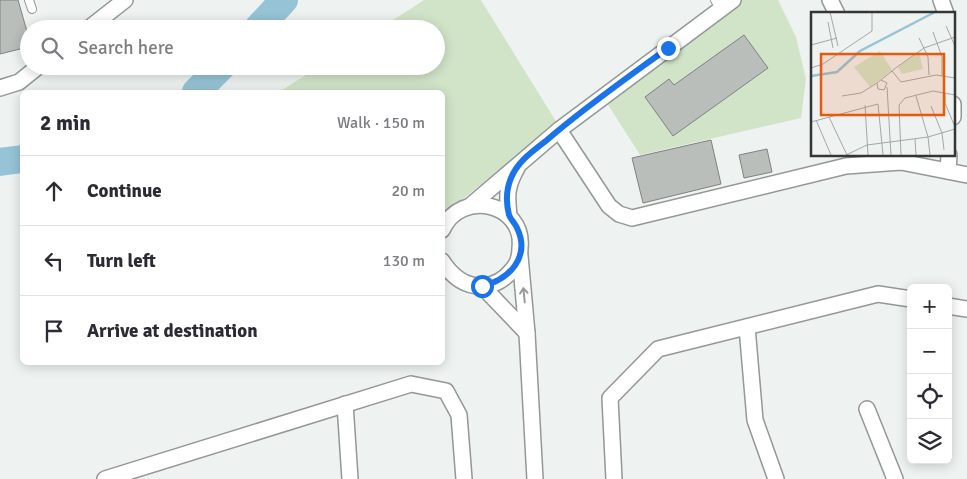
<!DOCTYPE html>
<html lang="en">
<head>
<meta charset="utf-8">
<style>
  body { margin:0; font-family:Signika,sans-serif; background:#f2f2f3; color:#2b2b33 }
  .controls { position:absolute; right:15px; bottom:15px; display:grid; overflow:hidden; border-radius:8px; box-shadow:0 2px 12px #0003 }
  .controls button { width:45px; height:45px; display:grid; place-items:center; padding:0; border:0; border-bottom:1px solid #e1e1e2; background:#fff; color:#2b2b33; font:25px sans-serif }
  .stop { position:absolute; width:15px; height:15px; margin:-11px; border:4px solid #1a73e8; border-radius:50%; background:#fff }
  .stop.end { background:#1a73e8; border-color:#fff; box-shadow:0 1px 5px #0008 }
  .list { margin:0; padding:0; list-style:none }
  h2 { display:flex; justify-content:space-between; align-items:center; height:65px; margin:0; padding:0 20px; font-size:21px }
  h2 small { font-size:16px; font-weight:400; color:#7c7c81 }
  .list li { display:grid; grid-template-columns:32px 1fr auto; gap:15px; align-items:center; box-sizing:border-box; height:70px; padding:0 20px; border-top:1px solid #e1e1e2 }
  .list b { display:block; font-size:19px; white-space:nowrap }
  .list em { font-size:16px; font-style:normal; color:#7c7c81 }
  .icon { flex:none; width:28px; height:28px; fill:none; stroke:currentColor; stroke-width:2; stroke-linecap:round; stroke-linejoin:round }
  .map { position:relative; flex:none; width:967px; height:479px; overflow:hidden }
  .search { position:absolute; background:#fff; box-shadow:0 2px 12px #0003; left:20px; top:20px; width:425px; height:55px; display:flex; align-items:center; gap:12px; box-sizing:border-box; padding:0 18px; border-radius:28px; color:#7c7c81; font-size:19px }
  .panel { position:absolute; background:#fff; box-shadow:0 2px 12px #0003; left:20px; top:90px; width:425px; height:275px; border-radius:8px }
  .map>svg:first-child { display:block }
  .green { fill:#d1e4c8 }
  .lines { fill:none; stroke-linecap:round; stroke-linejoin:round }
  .river { stroke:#96c4d6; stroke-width:28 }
  .building { fill:#babebb; stroke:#7f8280 }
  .lane-casing { stroke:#939796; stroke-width:10 }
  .street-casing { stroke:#939796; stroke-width:18 }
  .lane { stroke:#fff; stroke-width:8 }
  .street { stroke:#fff; stroke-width:15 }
  .oneway { stroke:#9a9a9a }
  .route { stroke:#1a73e8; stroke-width:6 }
  .inset-river { fill:none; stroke:#96c4d6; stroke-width:2.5 }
  .inset-road { fill:none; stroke:#a4a7a6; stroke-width:1 }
  .view { fill:#e8590c; fill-opacity:0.15; stroke:#e8590c; stroke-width:2.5 }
  .inset-edge { fill:none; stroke:#343636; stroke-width:2.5 }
</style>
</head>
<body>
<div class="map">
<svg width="967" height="479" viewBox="0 0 967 479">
  <rect width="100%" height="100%" fill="#eef3f1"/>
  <g class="green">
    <path d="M424 0H481L557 123 443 215 442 92H279L320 66H436V29H379Z"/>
    <path d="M742 0H778L796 37 806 79 801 118 640 155 605 100Z"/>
  </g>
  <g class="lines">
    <g class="river">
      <path d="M257 29 284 0"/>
      <path d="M196 92 222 66"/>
      <path d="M0 162 22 159"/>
    </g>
  </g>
  <g class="building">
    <path d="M0 0H18L28 35 20 49 0 54Z"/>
    <path d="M744 35 768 68 673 136 645 97 669 79 674 85Z"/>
    <path d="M711 140 721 184 643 203 632 158Z"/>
    <path d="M767 149 772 172 744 178 739 155Z"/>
  </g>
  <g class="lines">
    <defs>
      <g id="lane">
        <path d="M29 0 32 9"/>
        <path d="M715 0 720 9"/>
      </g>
      <g id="street">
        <path d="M830 0 837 14"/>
        <path d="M941 0 946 14"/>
        <path d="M88 29 125 0"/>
        <path d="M0 88 19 82 39 66"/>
        <path d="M953 104V117"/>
        <path d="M559 130 609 206 619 214 632 218 846 166 901 162 967 175"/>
        <path d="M948 171 949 155"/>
        <path d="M470 206 559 130 733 0"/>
        <path d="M509 216C507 196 506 187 517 168"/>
        <path d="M442 230C461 188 525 203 520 248 520 256 518 264 512 270 505 279 495 285 483 286 464 287 451 275 442 261"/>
        <path d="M520 256 527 333 535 479"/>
        <path d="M482 286 527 333"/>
        <path d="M948 306 967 309"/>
        <path d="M747 327 755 420 776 479"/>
        <path d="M345 404 350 479"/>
        <path d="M867 409 895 479"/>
        <path d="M105 479 411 384 446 391 459 415 464 479"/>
        <path d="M614 479 610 398 658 349 878 294 911 299"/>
      </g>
    </defs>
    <use href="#lane" class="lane-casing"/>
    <use href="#street" class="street-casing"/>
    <use href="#lane" class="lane"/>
    <use href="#street" class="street"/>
  </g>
  <defs><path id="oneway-shaft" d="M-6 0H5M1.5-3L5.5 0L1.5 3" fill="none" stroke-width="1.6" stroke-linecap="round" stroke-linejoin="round" transform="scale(1.25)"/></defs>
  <use class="oneway" href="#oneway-shaft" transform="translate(524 295) rotate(-96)"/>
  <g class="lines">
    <path class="route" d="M482 286C509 280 531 257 517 228 515 223 511 220 509 215 506 203 506 190 511 178 518 161 533 151 547 140 585 107 627 78 668 48"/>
  </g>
  <g transform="translate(811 12)">
    <rect width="144" height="144" fill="#eef3f1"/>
    <path d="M69 39 81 58 59 75 43 55ZM108 40 112 57 91 62 87 55Z" fill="#d1e4c8"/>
    <path class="inset-river" d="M0 64 26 60 49 39 124 0"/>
    <path class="inset-road" d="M19 0 27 34M17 10 22 36M135 14 144 34M122 20 131 45V64M108 26 117 45 118 63M0 33 26 26M0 56 12 52 61 19V0M81 59 90 70 125 63 144 66M70 68 76 71 73 78 67 77 66 71 86 55 113 36 144 25M76 75 80 143M134 82V91L144 115M31 84 50 81 66 71M105 84 117 125 119 143M54 93 57 143M120 94 131 121 133 138M18 105 36 143M5 108 20 143M0 110 67 92 72 143M104 127 105 143M35 143 56 133 117 125 144 117M90 143 88 93 94 86 122 79 144 83"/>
    <path class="view" d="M10 42H133V103H10Z"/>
    <rect width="144" height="144" class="inset-edge"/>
  </g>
</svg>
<div class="controls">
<button>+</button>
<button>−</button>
<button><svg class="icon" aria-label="locate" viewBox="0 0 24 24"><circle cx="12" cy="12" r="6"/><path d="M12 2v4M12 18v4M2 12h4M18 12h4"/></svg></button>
<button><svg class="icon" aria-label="layers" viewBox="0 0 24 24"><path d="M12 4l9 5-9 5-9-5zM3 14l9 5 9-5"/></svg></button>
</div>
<div class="stop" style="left:482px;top:286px"></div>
<div class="stop end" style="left:668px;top:48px"></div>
<div class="search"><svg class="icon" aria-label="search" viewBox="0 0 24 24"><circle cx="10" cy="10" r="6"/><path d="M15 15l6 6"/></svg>Search here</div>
<section class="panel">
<h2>2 min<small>Walk · 150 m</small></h2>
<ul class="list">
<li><svg class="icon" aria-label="ahead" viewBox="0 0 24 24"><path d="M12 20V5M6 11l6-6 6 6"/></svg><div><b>Continue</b></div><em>20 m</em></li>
<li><svg class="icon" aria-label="left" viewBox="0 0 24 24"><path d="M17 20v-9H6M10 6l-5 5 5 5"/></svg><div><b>Turn left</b></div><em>130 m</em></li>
<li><svg class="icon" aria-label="arrive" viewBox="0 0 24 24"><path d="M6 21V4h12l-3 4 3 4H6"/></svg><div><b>Arrive at destination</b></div></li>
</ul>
</section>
</div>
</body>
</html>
